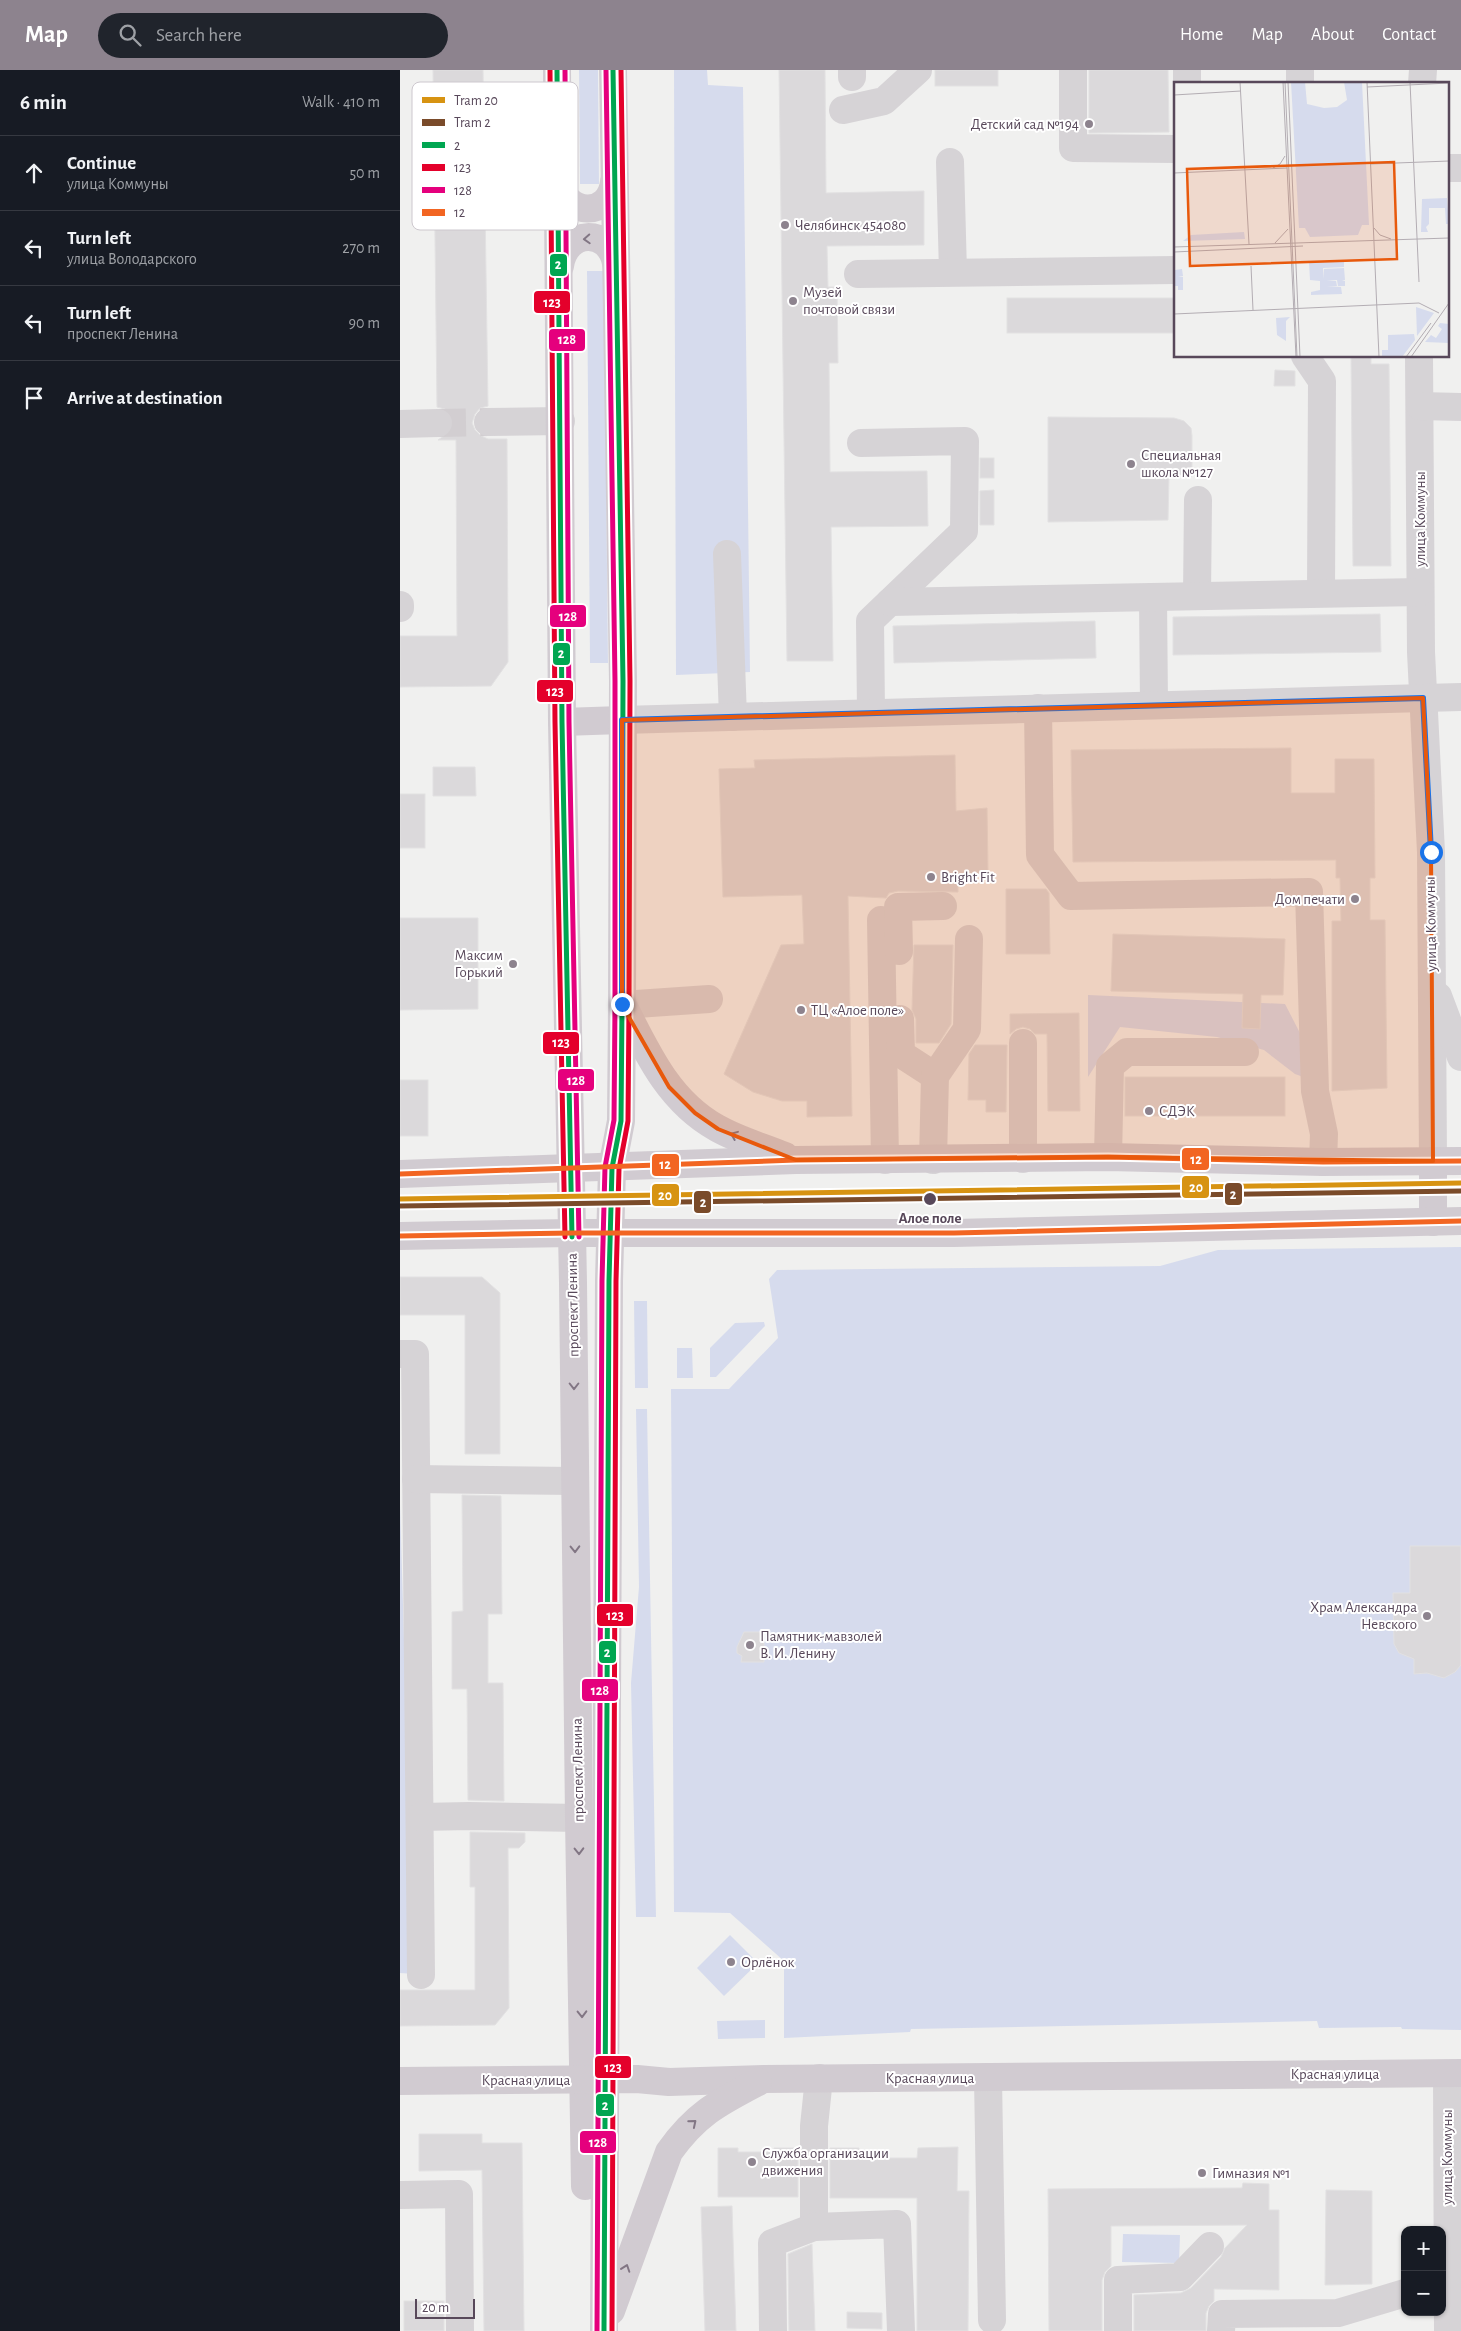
<!DOCTYPE html>
<html lang="en">
<head>
<meta charset="utf-8">
<style>
  body { margin:0; font-family:"Alegreya Sans",sans-serif; background:#20242c; color:#f1f3f6 }
  .controls { position:absolute; right:15px; bottom:15px; display:grid; overflow:hidden; border-radius:10px; box-shadow:0 1px 4px #0004 }
  .controls button { width:45px; height:45px; display:grid; place-items:center; padding:0; border:0; border-bottom:1px solid #363941; background:#171b24; color:#f1f3f6; font:25px sans-serif }
  .scale { position:absolute; left:15px; bottom:12px; width:60px; box-sizing:border-box; padding-left:5px; border:2px solid #58485a; border-top:0; font-size:14px; line-height:18px; white-space:nowrap; color:#58485a; -webkit-text-stroke:4px #fff; paint-order:stroke }
  .stop { position:absolute; width:15px; height:15px; margin:-11px; border:4px solid #1a73e8; border-radius:50%; background:#fff }
  .stop.end { background:#1a73e8; border-color:#fff; box-shadow:0 1px 5px #0008 }
  .list { margin:0; padding:0; list-style:none }
  h2 { display:flex; justify-content:space-between; align-items:center; height:65px; margin:0; padding:0 20px; font-size:21px }
  h2 small { font-size:16px; font-weight:400; color:#9ea1a6 }
  .list li { display:grid; grid-template-columns:32px 1fr auto; gap:15px; align-items:center; box-sizing:border-box; height:75px; padding:0 20px; border-top:1px solid #363941 }
  .list b { display:block; font-size:19px; white-space:nowrap }
  .list p { margin:0; font-size:16px; white-space:nowrap; color:#9ea1a6 }
  .list em { font-size:16px; font-style:normal; color:#9ea1a6 }
  .icon { flex:none; width:28px; height:28px; fill:none; stroke:currentColor; stroke-width:2; stroke-linecap:round; stroke-linejoin:round }
  .map { position:relative; flex:none; width:1061px; height:2261px; overflow:hidden }
  header { display:flex; align-items:center; gap:30px; box-sizing:border-box; height:70px; padding:0 25px; background:#8d838e; color:#fff }
  header strong { font-size:24px }
  nav { display:flex; gap:28px; margin-inline-start:auto; font-size:18px }
  .search { width:350px; height:45px; background:#20242c; display:flex; align-items:center; gap:12px; box-sizing:border-box; padding:0 18px; border-radius:28px; color:#9ea1a6; font-size:19px }
  main { display:flex }
  aside { flex:1; background:#171b24 }
  .map>svg:first-child { display:block }
  .green { fill:#d6dbed }
  .building { fill:#dbd9db; stroke:#e2e1e2 }
  .lines { fill:none; stroke-linecap:round; stroke-linejoin:round }
  .minor-tunnel { stroke:#d2ced1; stroke-width:28; stroke-dasharray:28 14; stroke-linecap:butt }
  .minor { stroke:#d6d3d6; stroke-width:28 }
  .major { stroke:#d1cbd1; stroke-width:28 }
  .bus-1-casing { stroke:#fff; stroke-width:9 }
  .bus-2-casing { stroke:#fff; stroke-width:9 }
  .bus-3-casing { stroke:#fff; stroke-width:9 }
  .bus-4-casing { stroke:#fff; stroke-width:9 }
  .bus-1 { stroke:#00a651; stroke-width:5 }
  .bus-2 { stroke:#e4002b; stroke-width:5 }
  .bus-3 { stroke:#e5007d; stroke-width:5 }
  .bus-4 { stroke:#f26522; stroke-width:5 }
  .tram-1-casing { stroke:#fff; stroke-width:9 }
  .tram-2-casing { stroke:#fff; stroke-width:9 }
  .tram-1 { stroke:#d79312; stroke-width:5 }
  .tram-2 { stroke:#7a4b2a; stroke-width:5 }
  .oneway { stroke:#827684 }
  .route { stroke:#1a73e8; stroke-width:6 }
  .marked { fill:#e8590c; fill-opacity:0.2; stroke:#e8590c; stroke-width:4; stroke-linejoin:round }
  .poi-dot { fill:#8d838e; stroke:#fff; stroke-width:2 }
  .stop-dot { fill:#58485a; stroke:#fff; stroke-width:2 }
  .labels { text-anchor:middle; dominant-baseline:central; stroke-width:4; stroke-linejoin:round; paint-order:stroke }
  .poi-label { font-size:15px; fill:#58485a; stroke:#fff; text-anchor:start }
  .street-label { font-size:15px; fill:#58485a; stroke:#fff }
  .stop-label { font-size:15px; font-weight:bold; fill:#58485a; stroke:#fff }
  .inset-road { fill:none; stroke:#b3adb3; stroke-width:1 }
  .view { fill:#e8590c; fill-opacity:0.15; stroke:#e8590c; stroke-width:2.5 }
  .inset-edge { fill:none; stroke:#58485a; stroke-width:2.5 }
  .key { fill:#fff; stroke:#cdc8ce; stroke-width:1 }
  .key-label { font-size:14px; fill:#58485a }
  .line-badge { stroke:#fff; stroke-width:2 }
  .badge-label { font-size:14px; text-anchor:middle; font-weight:bold; fill:#fff }
</style>
</head>
<body>
<header>
<strong>Map</strong>
<div class="search"><svg class="icon" aria-label="search" viewBox="0 0 24 24"><circle cx="10" cy="10" r="6"/><path d="M15 15l6 6"/></svg>Search here</div>
<nav><a>Home</a><a>Map</a><a>About</a><a>Contact</a></nav>
</header>
<main>
<aside>
<h2>6 min<small>Walk · 410 m</small></h2>
<ul class="list">
<li><svg class="icon" aria-label="ahead" viewBox="0 0 24 24"><path d="M12 20V5M6 11l6-6 6 6"/></svg><div><b>Continue</b><p>улица Коммуны</p></div><em>50 m</em></li>
<li><svg class="icon" aria-label="left" viewBox="0 0 24 24"><path d="M17 20v-9H6M10 6l-5 5 5 5"/></svg><div><b>Turn left</b><p>улица Володарского</p></div><em>270 m</em></li>
<li><svg class="icon" aria-label="left" viewBox="0 0 24 24"><path d="M17 20v-9H6M10 6l-5 5 5 5"/></svg><div><b>Turn left</b><p>проспект Ленина</p></div><em>90 m</em></li>
<li><svg class="icon" aria-label="arrive" viewBox="0 0 24 24"><path d="M6 21V4h12l-3 4 3 4H6"/></svg><div><b>Arrive at destination</b></div></li>
</ul>
</aside>
<div class="map">
<svg width="1061" height="2261" viewBox="0 0 1061 2261">
  <rect width="100%" height="100%" fill="#f0f0ef"/>
  <g class="green">
    <path d="M179 0H198L199 114H180Z"/>
    <path d="M274 0H307L308 15 343 17 350 602 276 605Z"/>
    <path d="M187 201H204L208 593H190Z"/>
    <path d="M688 925 885 934 902 967 909 1009 895 1004 864 980 817 967 720 957 688 1007Z"/>
    <path d="M1061 1177V1960L1002 1959 1001 1957 919 1958 917 1951 511 1959 510 1962 384 1968V1891L330 1843 274 1842 271 1319H329L378 1268 369 1209 377 1200 760 1196 818 1180Z"/>
    <path d="M234 1231H247L248 1318H235Z"/>
    <path d="M364 1252 365 1256 316 1307H310V1278L335 1253Z"/>
    <path d="M277 1278H292L293 1308H277Z"/>
    <path d="M236 1339H247L256 1847H236L231 1613 239 1517Z"/>
    <path d="M0 1434 14 1904 0 1903Z"/>
    <path d="M330 1865 358 1893 324 1926 297 1898Z"/>
    <path d="M365 1950V1968L318 1969 317 1951Z"/>
    <path d="M723 2164 780 2165 779 2193 722 2192Z"/>
  </g>
  <g class="building">
    <path d="M33 0H83L88 336 80 338 75 344 72 353 75 360 81 366 88 369H107L108 592 91 616 0 617V566H57L56 370H38L51 361 54 353 51 344 45 339 37 337Z"/>
    <path d="M379 0H425L426 123 524 121V175L427 176 428 217H437L438 293H429L430 402 527 401 528 456 431 457 433 591H387Z"/>
    <rect x="535" y="0" width="63" height="16"/>
    <path d="M689 0H768L769 62 689 63Z"/>
    <rect x="607" y="228" width="168" height="35"/>
    <path d="M951 286H971V294H989L991 496H953Z"/>
    <path d="M875 300 895 301V316H874Z"/>
    <path d="M648 347 774 348 784 351 791 358 792 366V406L769 407 768 450 648 452Z"/>
    <rect x="580" y="388" width="14" height="20"/>
    <path d="M594 420V455H580V421Z"/>
    <path d="M980 544 981 582 773 585V547Z"/>
    <path d="M695 551 696 588 494 593 493 556Z"/>
    <path d="M891 678V723H935V689H974L975 808H970V850H985L987 1018 932 1021V851H941L940 808H936V790L673 792 671 680Z"/>
    <path d="M555 685 556 741 587 738 588 804 558 807V822L498 821 489 823 486 828 448 826 452 1046 407 1047V1031H382L353 1022 324 1004 381 875 404 874 402 825 323 827 319 699 355 698 354 690Z"/>
    <path d="M33 697H75L76 726H33Z"/>
    <rect x="0" y="724" width="25" height="54"/>
    <path d="M606 819H646L649 823 650 884H606Z"/>
    <path d="M0 848H78V939L0 940Z"/>
    <path d="M713 864 885 869 883 925H861L860 959 842 958 843 924 711 921Z"/>
    <path d="M514 875H553L551 954 539 973H516V949L512 940Z"/>
    <path d="M679 943 680 1041H648L647 964H635L630 959 623 957 616 959 610 964V944Z"/>
    <path d="M575 975H607L606 1042H586V1030H568L569 984Z"/>
    <rect x="725" y="1007" width="160" height="39"/>
    <rect x="0" y="1010" width="28" height="56"/>
    <path d="M0 1207H82L100 1223V1384H65V1245H0Z"/>
    <path d="M62 1425 101 1426 102 1544H88V1613H103L104 1731 68 1730 67 1619H52V1542L63 1541Z"/>
    <path d="M1010 1476H1061V1595L1055 1602 1044 1608 1027 1603 1014 1604V1589L999 1583 994 1574 993 1523H1010Z"/>
    <path d="M344 1562H364V1592H341L342 1586 337 1583V1577Z"/>
    <path d="M70 1762 125 1763V1772L119 1778H108L109 1938 95 1955 0 1956V1920H75V1817H70Z"/>
    <path d="M19 2064H82V2073H122L124 2261H84L82 2100 19 2101Z"/>
    <path d="M558 2077 557 2121H569L568 2261H517V2128H430V2078H459V2088H517L518 2078Z"/>
    <path d="M318 2078H338V2082H374V2078H398V2127H318Z"/>
    <path d="M843 2113 869 2114V2140H879V2220L814 2219V2231L809 2236 806 2243V2261H734V2225L781 2223 791 2218 821 2187 825 2178 847 2155 711 2156V2196L705 2202 702 2210V2261H649L648 2119 842 2118Z"/>
    <path d="M926 2120 972 2121V2214L925 2215Z"/>
    <path d="M332 2136 336 2261H305L301 2137Z"/>
    <path d="M412 2174 415 2261H389L388 2184Z"/>
    <rect x="4" y="2231" width="40" height="30"/>
    <path d="M447 2242 482 2243V2259L447 2258Z"/>
  </g>
  <g class="lines">
    <path class="minor-tunnel" d="M38 353 88 352"/>
    <g class="minor">
      <path d="M452 0V7"/>
      <path d="M673 0V78L775 79"/>
      <path d="M787 0V14"/>
      <path d="M900 14V0"/>
      <path d="M1022 14 1023 0"/>
      <path d="M443 40 484 31 518 0"/>
      <path d="M550 92 553 202"/>
      <path d="M1047 98H1061"/>
      <path d="M458 204 775 200"/>
      <path d="M905 286 922 311 921 523"/>
      <path d="M1019 286 1021 582 1031 782 1033 1091"/>
      <path d="M1020 336 1061 337"/>
      <path d="M88 352 161 351"/>
      <path d="M0 354 38 353"/>
      <path d="M461 373 565 371 564 461 470 551 471 642"/>
      <path d="M327 484 333 647"/>
      <path d="M797 526 798 430"/>
      <path d="M753 527 754 635"/>
      <path d="M490 532 1020 522"/>
      <path d="M0 535V538"/>
      <path d="M638 638 640 785 671 826 909 822 915 1021 924 1064 923 1092"/>
      <path d="M222 650 1061 627"/>
      <path d="M481 850 485 1090"/>
      <path d="M499 881 498 837 543 836"/>
      <path d="M1038 926 1061 987"/>
      <path d="M222 935 309 929"/>
      <path d="M500 949 501 984 535 1006"/>
      <path d="M708 1087 710 996 727 982H845"/>
      <path d="M623 1089V973"/>
      <path d="M533 1090 535 1006 567 959 569 869"/>
      <path d="M0 1284H15L21 1905"/>
      <path d="M16 1409 174 1411"/>
      <path d="M20 1747 69 1746 179 1748"/>
      <path d="M1047 2004 1048 2261"/>
      <path d="M588 2007 592 2250"/>
      <path d="M0 2125 59 2124 60 2261"/>
      <path d="M414 2157V2056L419 2008"/>
      <path d="M373 2261 372 2173 414 2157 497 2154 501 2261"/>
      <path d="M718 2261V2210L780 2207 810 2176"/>
      <path d="M821 2261 822 2244 938 2243 1005 2223"/>
    </g>
    <g class="major">
      <path d="M157 0 162 652 173 1213 179 1748 185 2116"/>
      <path d="M159 111C165 147 210 148 214 112"/>
      <path d="M160 196C165 159 209 157 216 193"/>
      <path d="M162 652 222 650"/>
      <path d="M225 939C248 985 270 1032 317 1058 338 1070 363 1077 385 1086"/>
      <path d="M0 1104 396 1090 708 1087 923 1092 1061 1091"/>
      <path d="M1033 1152V1091"/>
      <path d="M0 1166 172 1163H554L1061 1151"/>
      <path d="M0 2011 237 2009 269 2012 364 2009 1061 2003"/>
      <path d="M211 2241 269 2082C296 2044 318 2033 358 2012"/>
      <path d="M204 2261 209 1211 212 1098 221 1051 222 935 223 611 213 0"/>
    </g>
    <defs>
      <g id="bus-1">
        <path d="M157 0 162 652 172 1167"/>
        <path d="M204 2261 209 1211 212 1098 221 1051 222 935 223 611 213 0"/>
      </g>
      <g id="bus-2">
        <path d="M150 0 155 652 165 1167"/>
        <path d="M212 2261 216 1211 219 1099 228 1051 229 935 230 611 221 0"/>
      </g>
      <g id="bus-3">
        <path d="M165 0 169 652 179 1167"/>
        <path d="M197 2261 202 1211 205 1097 214 1050 215 935V611L206 0"/>
      </g>
      <g id="bus-4">
        <path d="M0 1104 396 1090 708 1087 923 1092 1061 1091"/>
        <path d="M0 1166 172 1163H554L1061 1151"/>
      </g>
    </defs>
    <use href="#bus-1" class="bus-1-casing"/>
    <use href="#bus-2" class="bus-2-casing"/>
    <use href="#bus-3" class="bus-3-casing"/>
    <use href="#bus-4" class="bus-4-casing"/>
    <use href="#bus-1" class="bus-1"/>
    <use href="#bus-2" class="bus-2"/>
    <use href="#bus-3" class="bus-3"/>
    <use href="#bus-4" class="bus-4"/>
    <defs>
      <path id="tram-1" d="M0 1129 1061 1113"/>
      <path id="tram-2" d="M0 1136 1061 1121"/>
    </defs>
    <use href="#tram-1" class="tram-1-casing"/>
    <use href="#tram-2" class="tram-2-casing"/>
    <use href="#tram-1" class="tram-1"/>
    <use href="#tram-2" class="tram-2"/>
  </g>
  <defs><path id="oneway-chevron" d="M-2-3.5L2.5 0L-2 3.5" fill="none" stroke-width="1.6" stroke-linecap="round" stroke-linejoin="round" transform="scale(1.25)"/></defs>
  <g class="oneway">
    <use href="#oneway-chevron" transform="translate(187 169) rotate(177)"/>
    <use href="#oneway-chevron" transform="translate(334 1065) rotate(-158)"/>
    <use href="#oneway-chevron" transform="translate(174 1316) rotate(90)"/>
    <use href="#oneway-chevron" transform="translate(175 1479) rotate(89)"/>
    <use href="#oneway-chevron" transform="translate(179 1781) rotate(89)"/>
    <use href="#oneway-chevron" transform="translate(182 1944) rotate(89)"/>
    <use href="#oneway-chevron" transform="translate(293 2053) rotate(-40)"/>
    <use href="#oneway-chevron" transform="translate(226 2198) rotate(-71)"/>
  </g>
  <g class="lines">
    <path class="route" d="M222 934V650L1023 628 1031 782"/>
  </g>
  <path class="marked" d="M1023 628 1031 782 1033 1091 708 1087 396 1090 318 1059 295 1043 269 1017 222 935V650Z"/>
  <g class="poi-dot">
    <circle cx="689" cy="54" r="5"/>
    <circle cx="385" cy="155" r="5"/>
    <circle cx="393" cy="231" r="5"/>
    <circle cx="731" cy="394" r="5"/>
    <circle cx="531" cy="807" r="5"/>
    <circle cx="955" cy="829" r="5"/>
    <circle cx="113" cy="894" r="5"/>
    <circle cx="401" cy="940" r="5"/>
    <circle cx="749" cy="1041" r="5"/>
    <circle cx="1027" cy="1546" r="5"/>
    <circle cx="350" cy="1575" r="5"/>
    <circle cx="331" cy="1892" r="5"/>
    <circle cx="352" cy="2092" r="5"/>
    <circle cx="802" cy="2103" r="5"/>
  </g>
  <circle class="stop-dot" cx="530" cy="1129" r="7"/>
  <g class="labels">
    <g class="poi-label">
      <text x="679" y="54" text-anchor="end">Детский сад №194</text>
      <text x="395" y="155">Челябинск 454080</text>
      <text x="403" y="222">Музей<tspan x="403" dy="17">почтовой связи</tspan></text>
      <text x="741" y="385">Специальная<tspan x="741" dy="17">школа №127</tspan></text>
      <text x="541" y="807">Bright Fit</text>
      <text x="945" y="829" text-anchor="end">Дом печати</text>
      <text x="103" y="885" text-anchor="end">Максим<tspan x="103" dy="17">Горький</tspan></text>
      <text x="411" y="940">ТЦ «Алое поле»</text>
      <text x="759" y="1041">СДЭК</text>
      <text x="1017" y="1537" text-anchor="end">Храм Александра<tspan x="1017" dy="17">Невского</tspan></text>
      <text x="360" y="1566">Памятник-мавзолей<tspan x="360" dy="17">В. И. Ленину</tspan></text>
      <text x="341" y="1892">Орлёнок</text>
      <text x="362" y="2083">Служба организации<tspan x="362" dy="17">движения</tspan></text>
      <text x="812" y="2103">Гимназия №1</text>
    </g>
    <g class="street-label">
      <text transform="translate(1020 449) rotate(-90)">улица Коммуны</text>
      <text transform="translate(1031 854) rotate(-91)">улица Коммуны</text>
      <text transform="translate(173 1235) rotate(-91)">проспект Ленина</text>
      <text transform="translate(178 1700) rotate(-91)">проспект Ленина</text>
      <text x="935" y="2004">Красная улица</text>
      <text x="530" y="2008">Красная улица</text>
      <text x="126" y="2010">Красная улица</text>
      <text transform="translate(1047 2087) rotate(-90)">улица Коммуны</text>
    </g>
    <g class="stop-label">
      <text x="530" y="1148">Алое поле</text>
    </g>
  </g>
  <g transform="translate(774 12)">
    <rect width="275" height="275" fill="#f0f0ef"/>
    <path d="M117 0H131L133 22 150 26 163 25 173 18 170 0H188L195 143H188L184 153 136 155 131 146H125ZM273 116 275 142H272L271 126H255V142L252 145 254 150H247L248 117ZM70 150 71 157 9 159 17 153ZM191 177 170 179V185L149 186 150 197V187L170 186 171 198H168L171 199V204H164L163 198H153L162 199 163 204H153L167 205 168 212 137 213V210L146 208V199L136 198 135 180ZM8 187 9 194 4 195H9V208H4V204H0L1 188ZM242 225 260 231 243 254ZM116 235 112 239V259L103 253 102 236ZM266 241 275 242V261L251 260 257 253 262 256 268 247 264 244ZM240 252 241 258 228 275H208V268H214V253Z" fill="#d6dbed"/>
    <path class="inset-road" d="M66 0 75 162M109 0 122 275M111 0 123 275M114 0 126 275M193 0 205 275M236 0 245 200M193 5 275 1M0 13 67 9M196 82 275 79M99 86 106 82 111 74M0 91 113 86M200 146 206 153 217 157M101 161 114 147M0 165 275 156M0 170 129 164M77 184 79 228M0 232 245 221 265 231M232 275 257 241M237 275 275 221"/>
    <path class="view" d="M220 80 223 177 16 184 13 87Z"/>
    <rect width="275" height="275" class="inset-edge"/>
  </g>
  <rect x="12" y="12" width="166" height="148" rx="8" class="key"/>
  <rect x="22" y="27" width="23" height="6" fill="#d79312"/>
  <rect x="22" y="49" width="23" height="7" fill="#7a4b2a"/>
  <rect x="22" y="72" width="23" height="6" fill="#00a651"/>
  <rect x="22" y="94" width="23" height="7" fill="#e4002b"/>
  <rect x="22" y="117" width="23" height="6" fill="#e5007d"/>
  <rect x="22" y="139" width="23" height="7" fill="#f26522"/>
  <g class="key-label">
    <text x="54" y="35">Tram 20</text>
    <text x="54" y="57">Tram 2</text>
    <text x="54" y="80">2</text>
    <text x="54" y="102">123</text>
    <text x="54" y="125">128</text>
    <text x="54" y="147">12</text>
  </g>
  <g class="line-badge">
    <rect x="149" y="183" width="19" height="24" rx="5" fill="#00a651"/>
    <rect x="133" y="220" width="38" height="24" rx="5" fill="#e4002b"/>
    <rect x="148" y="258" width="38" height="24" rx="5" fill="#e5007d"/>
    <rect x="149" y="534" width="38" height="24" rx="5" fill="#e5007d"/>
    <rect x="152" y="572" width="19" height="24" rx="5" fill="#00a651"/>
    <rect x="136" y="609" width="38" height="24" rx="5" fill="#e4002b"/>
    <rect x="142" y="961" width="38" height="24" rx="5" fill="#e4002b"/>
    <rect x="157" y="998" width="38" height="24" rx="5" fill="#e5007d"/>
    <rect x="781" y="1077" width="29" height="24" rx="5" fill="#f26522"/>
    <rect x="251" y="1083" width="29" height="24" rx="5" fill="#f26522"/>
    <rect x="781" y="1105" width="29" height="24" rx="5" fill="#d79312"/>
    <rect x="824" y="1112" width="19" height="24" rx="5" fill="#7a4b2a"/>
    <rect x="251" y="1113" width="29" height="24" rx="5" fill="#d79312"/>
    <rect x="293" y="1120" width="19" height="24" rx="5" fill="#7a4b2a"/>
    <rect x="196" y="1533" width="38" height="24" rx="5" fill="#e4002b"/>
    <rect x="198" y="1570" width="19" height="24" rx="5" fill="#00a651"/>
    <rect x="181" y="1608" width="38" height="24" rx="5" fill="#e5007d"/>
    <rect x="194" y="1985" width="38" height="24" rx="5" fill="#e4002b"/>
    <rect x="195" y="2023" width="20" height="24" rx="5" fill="#00a651"/>
    <rect x="179" y="2060" width="38" height="24" rx="5" fill="#e5007d"/>
  </g>
  <g class="badge-label">
    <text x="158" y="199">2</text>
    <text x="152" y="237">123</text>
    <text x="167" y="274">128</text>
    <text x="168" y="551">128</text>
    <text x="161" y="588">2</text>
    <text x="155" y="626">123</text>
    <text x="161" y="977">123</text>
    <text x="176" y="1015">128</text>
    <text x="796" y="1094">12</text>
    <text x="265" y="1099">12</text>
    <text x="796" y="1122">20</text>
    <text x="833" y="1129">2</text>
    <text x="265" y="1130">20</text>
    <text x="303" y="1137">2</text>
    <text x="215" y="1550">123</text>
    <text x="207" y="1587">2</text>
    <text x="200" y="1625">128</text>
    <text x="213" y="2002">123</text>
    <text x="205" y="2040">2</text>
    <text x="198" y="2077">128</text>
  </g>
</svg>
<div class="controls">
<button>+</button>
<button>−</button>
</div>
<div class="scale">20 m</div>
<div class="stop" style="left:1031px;top:782px"></div>
<div class="stop end" style="left:222px;top:934px"></div>
</div>
</main>
</body>
</html>
